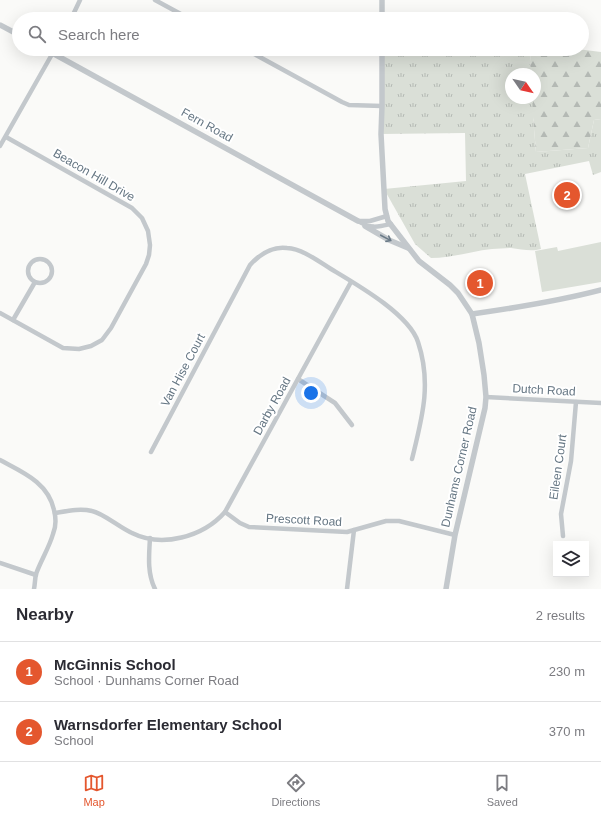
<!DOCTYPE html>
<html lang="en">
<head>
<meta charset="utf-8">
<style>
  body { margin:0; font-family:Arial,sans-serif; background:#f7f7f7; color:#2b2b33 }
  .controls { position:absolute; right:12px; bottom:12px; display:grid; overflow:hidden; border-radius:0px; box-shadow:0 4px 16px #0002 }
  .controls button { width:36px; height:36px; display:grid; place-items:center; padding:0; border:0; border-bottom:1px solid #e1e1e2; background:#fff; color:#2b2b33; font:20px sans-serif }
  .compass { position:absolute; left:505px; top:68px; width:36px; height:36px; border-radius:50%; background:#fff; box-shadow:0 4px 16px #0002; rotate:124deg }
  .you { position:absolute; left:311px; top:393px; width:14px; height:14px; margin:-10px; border:3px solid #fff; border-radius:50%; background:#1a73e8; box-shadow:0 0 0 6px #1a73e833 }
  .badge { display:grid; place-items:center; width:26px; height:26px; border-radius:50%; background:#e4572e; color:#fff; font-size:13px; font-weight:700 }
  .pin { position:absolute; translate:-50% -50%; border:2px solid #fff; box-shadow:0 1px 4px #0006 }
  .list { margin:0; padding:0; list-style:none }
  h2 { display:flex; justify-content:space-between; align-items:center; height:52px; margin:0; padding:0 16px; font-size:17px }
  h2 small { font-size:13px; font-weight:400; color:#7c7c81 }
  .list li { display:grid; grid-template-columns:26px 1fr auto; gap:12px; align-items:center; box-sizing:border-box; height:60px; padding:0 16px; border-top:1px solid #e1e1e2 }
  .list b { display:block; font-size:15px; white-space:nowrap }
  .list p { margin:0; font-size:13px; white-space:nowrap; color:#7c7c81 }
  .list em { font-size:13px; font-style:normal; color:#7c7c81 }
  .icon { flex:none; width:22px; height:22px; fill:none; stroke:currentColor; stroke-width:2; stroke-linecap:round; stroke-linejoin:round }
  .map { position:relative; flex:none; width:601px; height:589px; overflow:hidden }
  .search { position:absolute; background:#fff; box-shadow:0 4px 16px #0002; left:12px; right:12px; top:12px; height:44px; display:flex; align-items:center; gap:10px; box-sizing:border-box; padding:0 14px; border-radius:22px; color:#7c7c81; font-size:15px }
  .sheet { height:172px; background:#fff }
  nav { display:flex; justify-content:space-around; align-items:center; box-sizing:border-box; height:56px; border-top:1px solid #e1e1e2; background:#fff; font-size:11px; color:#7c7c81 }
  nav a { display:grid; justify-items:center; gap:2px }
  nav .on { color:#e4572e }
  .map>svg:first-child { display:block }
  .grass { fill:#dadfd7 }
  .forest { fill:url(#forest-firs) }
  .park { fill:url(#park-tufts) }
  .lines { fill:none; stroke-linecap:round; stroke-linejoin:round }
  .minor { stroke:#c3c8cc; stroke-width:4.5 }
  .tertiary { stroke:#c3c8cc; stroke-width:5.5 }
  .oneway { stroke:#6a7a87 }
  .labels { text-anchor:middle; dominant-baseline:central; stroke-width:4; stroke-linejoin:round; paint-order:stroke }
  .street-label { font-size:12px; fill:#657683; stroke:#fff }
</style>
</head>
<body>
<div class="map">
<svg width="601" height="589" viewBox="0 0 601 589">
  <defs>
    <pattern id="forest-firs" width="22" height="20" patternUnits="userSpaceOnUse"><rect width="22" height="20" fill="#dadfd7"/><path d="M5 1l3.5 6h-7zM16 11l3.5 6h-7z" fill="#b4b9b4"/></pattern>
    <pattern id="park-tufts" width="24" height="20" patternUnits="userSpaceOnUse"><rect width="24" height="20" fill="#dadfd7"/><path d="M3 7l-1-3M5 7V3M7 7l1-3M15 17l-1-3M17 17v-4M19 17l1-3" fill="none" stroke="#b4b9b4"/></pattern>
  </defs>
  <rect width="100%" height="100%" fill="#fafaf8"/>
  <path class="grass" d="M601 242V282L542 292 535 251 557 247 558 251Z"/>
  <path class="forest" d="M531 49H577L601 52V119L594 120 588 148 536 152 533 117V98H535V74H532L530 62Z"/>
  <path class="park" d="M383 49H531L530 62 532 74H511V98H533V117L536 152 588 148 594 120 601 119V172L593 175 589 161 525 174 541 249C531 252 521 249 511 248 505 248 498 249 492 249 472 251 452 258 431 258L415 244 384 189 466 181 465 133 381 134Z"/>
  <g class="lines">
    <g class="minor">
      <path d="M155 0 190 19"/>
      <path d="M71 19 80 0"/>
      <path d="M245 49 342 102 349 105 382 106"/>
      <path d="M0 146 55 49"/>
      <path d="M358 221C370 229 378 227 391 224"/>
      <path d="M359 221H370L387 216"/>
      <circle cx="40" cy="271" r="12"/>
      <path d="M0 313 63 348 79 349 91 346 102 340 111 328 146 264 149 255 150 245 148 231 142 218 132 208 6 137"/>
      <path d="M13 320 35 282"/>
      <path d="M298 379 335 403 352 425"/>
      <path d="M486 397 601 403"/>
      <path d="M151 452 250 265C260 254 272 246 287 248 303 249 318 261 331 269 356 284 409 314 418 342 432 384 422 418 412 459"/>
      <path d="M0 460C22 472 48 482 54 510 56 518 56 527 53 534 49 548 41 560 36 574 35 578 35 584 34 589"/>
      <path d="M225 512 240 523 249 527 347 532 386 521H399L455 535"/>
      <path d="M55 513C67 511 80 508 92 511 103 513 120 528 132 533 162 548 203 537 225 512L351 282"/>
      <path d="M563 536 561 514 571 461 576 402"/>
      <path d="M150 538C149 555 147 573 155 589"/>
      <path d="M0 563 36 575"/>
      <path d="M347 589 354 530"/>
    </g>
    <g class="tertiary">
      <path d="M382 0V19"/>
      <path d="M0 25 19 35"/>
      <path d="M45 49 358 221"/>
      <path d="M382 49V106L381 134 385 209 388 221 419 261 450 285 458 293 472 314 479 343 484 375 486 397 485 408 455 535 446 589"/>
      <path d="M365 226 389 240 408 248"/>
      <path d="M472 314C515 308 559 301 601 290"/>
    </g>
  </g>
  <defs><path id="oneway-shaft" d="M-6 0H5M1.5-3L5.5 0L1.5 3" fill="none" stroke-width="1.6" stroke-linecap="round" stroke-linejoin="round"/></defs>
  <use class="oneway" href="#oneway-shaft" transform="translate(386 238) rotate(28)"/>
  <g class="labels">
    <g class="street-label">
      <text transform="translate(207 125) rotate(29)">Fern Road</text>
      <text transform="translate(94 175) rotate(30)">Beacon Hill Drive</text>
      <text transform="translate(183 370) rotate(-62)">Van Hise Court</text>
      <text transform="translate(544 390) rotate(3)">Dutch Road</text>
      <text transform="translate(272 406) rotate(-61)">Darby Road</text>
      <text transform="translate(459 467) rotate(-77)">Dunhams Corner Road</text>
      <text transform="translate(558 467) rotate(-82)">Eileen Court</text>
      <text transform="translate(304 520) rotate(3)">Prescott Road</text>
    </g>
  </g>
</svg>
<div class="controls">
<button><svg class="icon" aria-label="layers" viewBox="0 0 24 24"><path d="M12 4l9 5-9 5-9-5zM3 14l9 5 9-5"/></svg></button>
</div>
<svg class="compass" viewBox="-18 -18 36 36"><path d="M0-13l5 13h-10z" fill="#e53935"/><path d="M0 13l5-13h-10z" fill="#7c7c81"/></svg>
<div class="you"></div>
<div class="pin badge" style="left:480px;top:283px">1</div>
<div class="pin badge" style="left:567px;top:195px">2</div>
<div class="search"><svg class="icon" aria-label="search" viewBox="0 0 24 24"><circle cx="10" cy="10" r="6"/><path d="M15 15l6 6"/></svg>Search here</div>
</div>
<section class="sheet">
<h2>Nearby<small>2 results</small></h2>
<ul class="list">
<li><span class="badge">1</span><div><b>McGinnis School</b><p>School · Dunhams Corner Road</p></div><em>230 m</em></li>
<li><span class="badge">2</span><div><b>Warnsdorfer Elementary School</b><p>School</p></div><em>370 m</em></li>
</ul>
</section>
<nav>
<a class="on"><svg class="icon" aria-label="map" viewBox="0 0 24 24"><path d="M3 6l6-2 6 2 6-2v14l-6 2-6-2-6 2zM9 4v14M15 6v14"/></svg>Map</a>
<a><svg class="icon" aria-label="directions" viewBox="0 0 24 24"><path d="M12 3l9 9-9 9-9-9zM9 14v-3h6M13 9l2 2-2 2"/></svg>Directions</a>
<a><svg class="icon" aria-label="saved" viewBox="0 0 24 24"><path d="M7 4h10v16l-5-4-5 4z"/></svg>Saved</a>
</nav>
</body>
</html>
